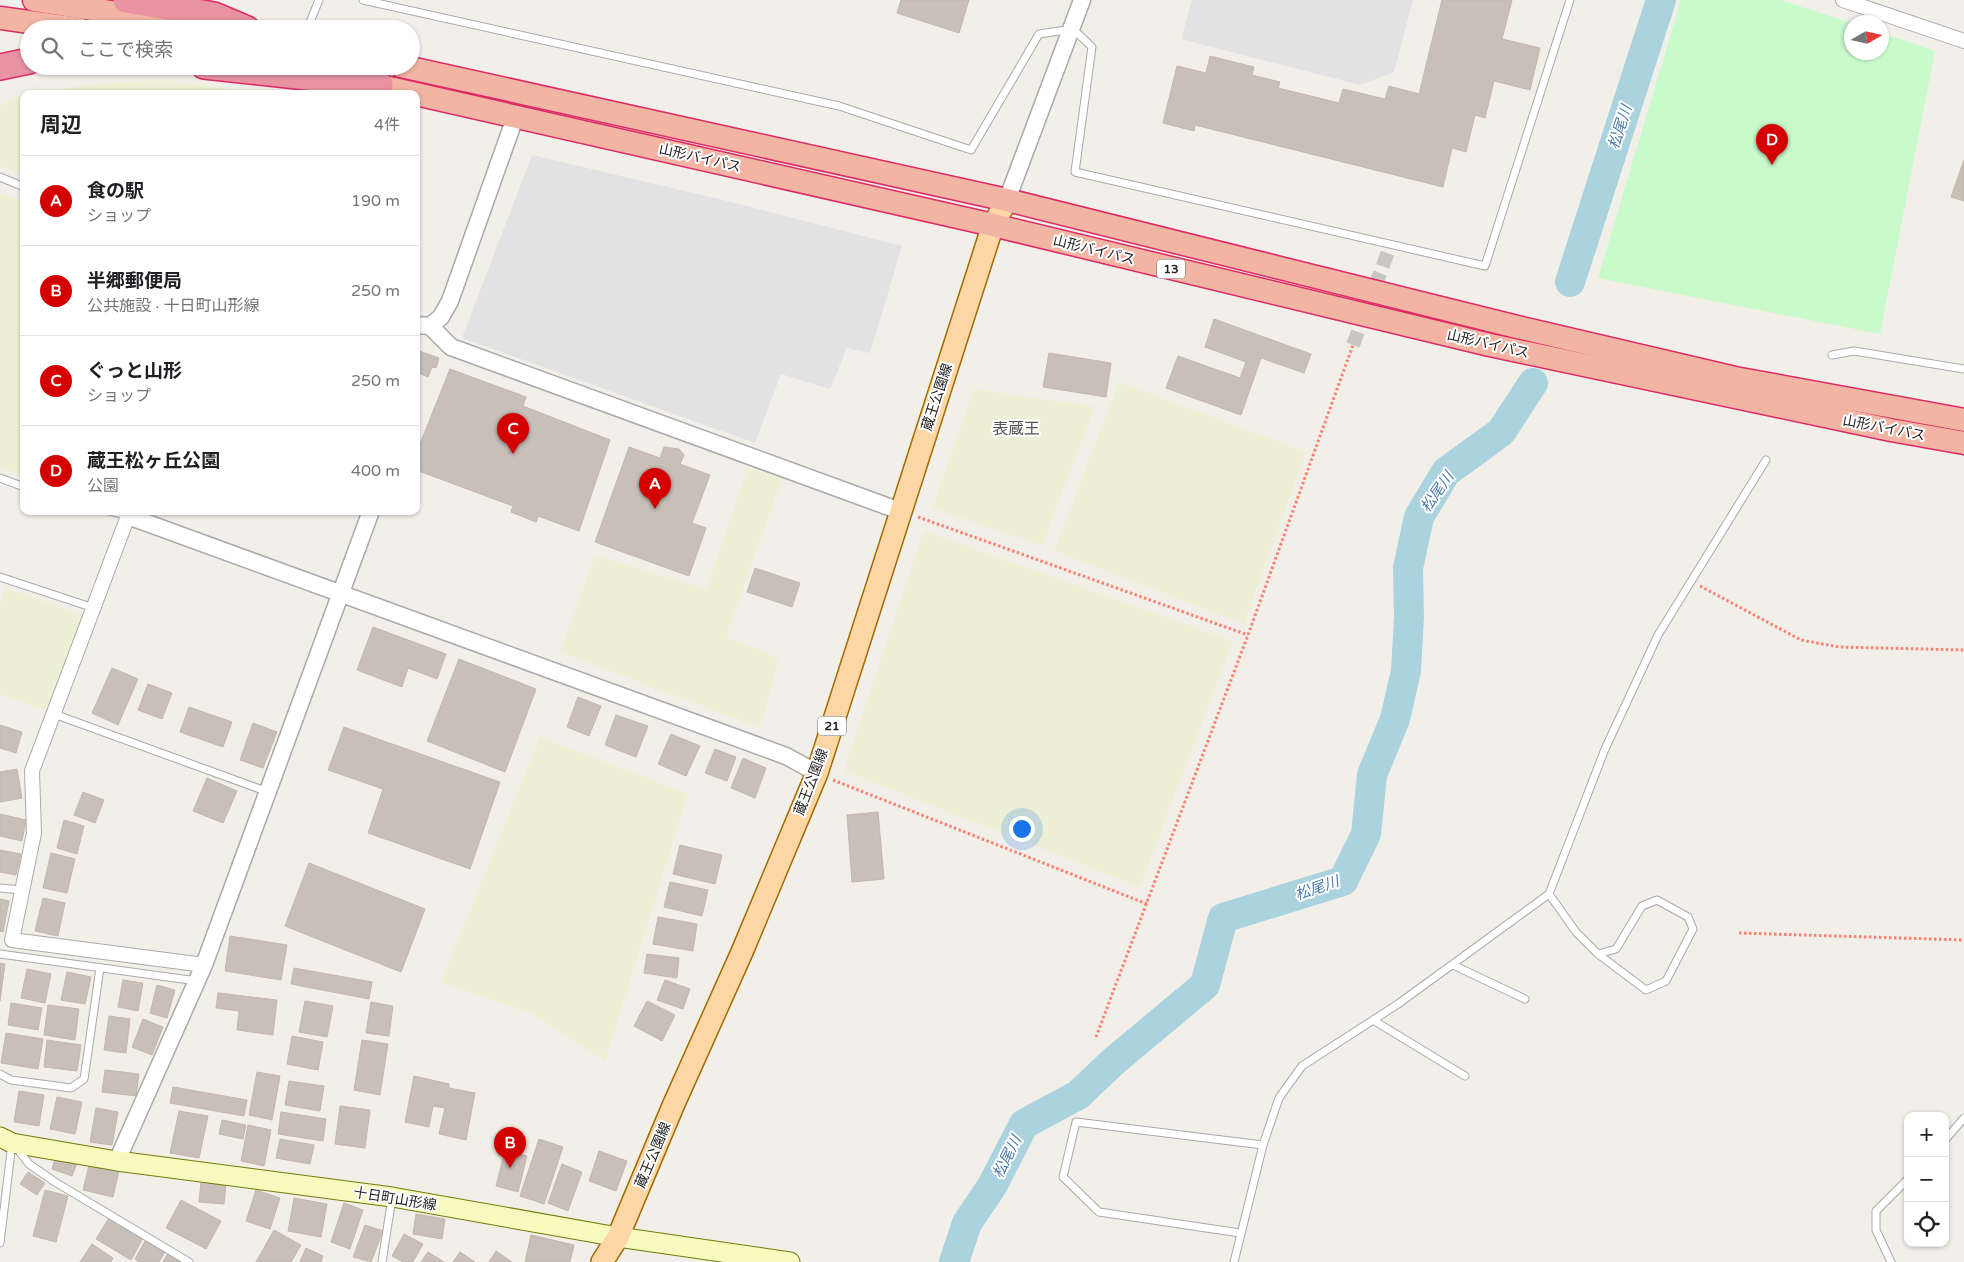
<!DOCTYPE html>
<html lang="ja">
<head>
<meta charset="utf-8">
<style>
  body { margin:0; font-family:"Varela Round","Noto Sans JP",sans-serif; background:#f6f6f6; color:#202124 }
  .controls { position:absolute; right:15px; bottom:15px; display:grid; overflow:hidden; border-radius:10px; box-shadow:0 1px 4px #0004 }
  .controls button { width:45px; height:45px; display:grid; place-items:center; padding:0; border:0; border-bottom:1px solid #e0e0e0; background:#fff; color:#202124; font:25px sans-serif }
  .compass { position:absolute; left:1844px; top:15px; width:45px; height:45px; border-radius:50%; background:#fff; box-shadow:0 1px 4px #0004; rotate:81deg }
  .you { position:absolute; left:1021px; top:828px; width:18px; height:18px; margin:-12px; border:4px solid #fff; border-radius:50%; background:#1a73e8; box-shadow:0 0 0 8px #1a73e833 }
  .badge { display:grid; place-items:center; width:32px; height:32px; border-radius:50%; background:#d40000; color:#fff; font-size:16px; font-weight:700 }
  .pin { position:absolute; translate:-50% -41px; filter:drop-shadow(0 1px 2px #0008) }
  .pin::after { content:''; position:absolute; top:26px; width:18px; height:15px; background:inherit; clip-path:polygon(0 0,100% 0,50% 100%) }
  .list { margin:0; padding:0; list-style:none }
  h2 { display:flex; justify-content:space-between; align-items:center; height:65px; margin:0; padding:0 20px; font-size:21px }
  h2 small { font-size:16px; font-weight:400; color:#757577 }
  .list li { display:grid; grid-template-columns:32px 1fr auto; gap:15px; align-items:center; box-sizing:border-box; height:90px; padding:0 20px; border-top:1px solid #e0e0e0 }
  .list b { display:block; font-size:19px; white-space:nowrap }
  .list p { margin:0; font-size:16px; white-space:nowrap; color:#757577 }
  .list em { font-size:16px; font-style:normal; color:#757577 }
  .icon { flex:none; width:28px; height:28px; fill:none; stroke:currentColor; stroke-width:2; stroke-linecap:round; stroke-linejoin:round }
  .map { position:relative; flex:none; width:1964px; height:1262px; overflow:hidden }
  .search { position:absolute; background:#fff; box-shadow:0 1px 4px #0004; left:20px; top:20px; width:400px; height:55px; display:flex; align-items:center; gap:12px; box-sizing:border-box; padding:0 18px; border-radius:28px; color:#757577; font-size:19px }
  .panel { position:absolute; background:#fff; box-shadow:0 1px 4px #0004; left:20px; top:90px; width:400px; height:425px; border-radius:10px }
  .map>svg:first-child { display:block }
  .farmland { fill:#eef0d5 }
  .park { fill:#c8facc }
  .parking { fill:#e2e2e2 }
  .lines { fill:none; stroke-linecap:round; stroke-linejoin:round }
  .river { stroke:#aad3df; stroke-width:30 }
  .building { fill:#c7bfb8; stroke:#c4b6ab }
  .minor-tunnel { stroke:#c8c6c1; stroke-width:14; stroke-dasharray:14 7; stroke-linecap:butt }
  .service-casing { stroke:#a9a9a9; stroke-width:9 }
  .minor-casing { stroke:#a9a9a9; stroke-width:16 }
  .tertiary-casing { stroke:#a9a9a9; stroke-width:19 }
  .secondary-casing { stroke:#707d05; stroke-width:21 }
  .primary-casing { stroke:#a06b00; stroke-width:24 }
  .trunk-casing { stroke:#dc2a67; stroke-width:25 }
  .motorway-casing { stroke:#dc2a67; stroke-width:28 }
  .path { stroke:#fa8072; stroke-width:3; stroke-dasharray:2.5 2.5; stroke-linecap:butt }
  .service { stroke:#fff; stroke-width:7 }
  .minor { stroke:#fff; stroke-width:14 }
  .tertiary { stroke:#fff; stroke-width:16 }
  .secondary { stroke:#f7fabf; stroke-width:19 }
  .primary { stroke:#fcd6a4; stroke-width:21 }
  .trunk { stroke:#f2b4a3; stroke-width:22 }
  .motorway { stroke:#e892a2; stroke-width:25 }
  .labels { text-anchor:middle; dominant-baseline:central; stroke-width:4; stroke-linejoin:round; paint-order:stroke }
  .shield { fill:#fff; stroke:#646464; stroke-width:1 }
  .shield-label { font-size:12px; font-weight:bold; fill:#222 }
  .street-label { font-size:14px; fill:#222; stroke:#fff }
  .water-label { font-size:15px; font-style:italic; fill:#4a7aab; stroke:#fff }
  .quarter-label { font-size:16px; fill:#555; stroke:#fff }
</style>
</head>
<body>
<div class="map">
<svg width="1964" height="1262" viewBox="0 0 1964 1262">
  <rect width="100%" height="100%" fill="#f2efe9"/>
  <g class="farmland">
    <path d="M162 80 268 94H27L105 83Z"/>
    <path d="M24 94V175L0 166V106L13 97Z"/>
    <path d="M0 193 24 202V476L0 467Z"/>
    <path d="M1119 382 1306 452 1244 624 1054 551Z"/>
    <path d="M974 389 1095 407 1042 545 932 508Z"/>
    <path d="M748 468 782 479 726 636 779 659 760 728 560 652 595 555 706 589Z"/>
    <path d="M924 531 1233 641 1140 887 844 771Z"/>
    <path d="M5 588 83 615 46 710 0 694V603Z"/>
    <path d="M540 737 688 794 605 1061 530 1013 441 982Z"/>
  </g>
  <path class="park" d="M1681 0H1780L1851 23 1852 52H1882V33L1935 51 1880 334 1598 278Z"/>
  <g class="parking">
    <path d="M1192 0H1413L1394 72 1360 85 1181 39Z"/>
    <path d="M532 155 727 201 902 246 870 353 847 348 830 389 781 374 755 443 462 338Z"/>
  </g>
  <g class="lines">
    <g class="river">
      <path d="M1570 282 1661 0"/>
      <path d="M954 1262 967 1223 992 1186 1024 1124 1078 1095 1114 1061 1205 985 1223 918 1343 881 1366 834 1372 775 1395 719 1406 671 1409 617 1408 568 1419 517 1446 472 1501 432 1533 383"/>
    </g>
  </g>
  <g class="building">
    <path d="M901 0H969L959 33 897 13Z"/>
    <path d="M1442 0H1512L1502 39 1540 48 1530 90 1494 81 1485 118 1475 115 1466 152 1452 148 1443 187 1195 125 1194 131 1163 123 1177 66 1206 73 1210 56 1254 67 1252 75 1280 82 1278 88 1339 103 1343 89 1385 99 1389 86 1419 94Z"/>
    <path d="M1964 160V201L1951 197Z"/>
    <path d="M1214 319 1311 354 1304 373 1261 358 1241 415 1166 388 1178 356 1240 378 1246 362 1205 347Z"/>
    <path d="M416 350 439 358 436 368 432 367 428 377 416 372Z"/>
    <path d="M1049 353 1111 363 1106 397 1043 387Z"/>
    <path d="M450 369 526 397 523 406 610 440 579 531 538 516 536 522 511 512 513 506 416 470 418 461 416 454Z"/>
    <path d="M629 447 660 458 664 447 679 449 684 455 680 464 710 475 692 523 706 528 689 576 595 542Z"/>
    <path d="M755 568 800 583 792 607 747 592Z"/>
    <path d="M373 627 446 654 437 679 408 668 402 687 357 670Z"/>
    <path d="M459 659 536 689 505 772 427 741Z"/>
    <path d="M112 668 138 679 118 725 92 713Z"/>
    <path d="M148 684 172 693 162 719 138 710Z"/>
    <path d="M578 697 601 706 589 736 567 727Z"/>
    <path d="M189 707 232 722 223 747 180 732Z"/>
    <path d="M616 715 648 726 636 757 605 745Z"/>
    <path d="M253 723 277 732 263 768 240 760Z"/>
    <path d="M0 725 22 732 16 753 0 748Z"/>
    <path d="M344 727 500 782 470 869 368 833 383 789 328 770Z"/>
    <path d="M671 734 700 746 686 776 658 764Z"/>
    <path d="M715 749 736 757 727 781 705 773Z"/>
    <path d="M743 758 766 768 755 798 731 788Z"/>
    <path d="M17 769 22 798 0 802V772Z"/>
    <path d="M207 778 237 791 223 823 193 811Z"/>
    <path d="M83 792 104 800 95 823 74 815Z"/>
    <path d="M878 812 884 879 852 882 847 815Z"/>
    <path d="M0 814 26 820 22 841 0 836Z"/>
    <path d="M64 820 84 826 77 854 57 848Z"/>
    <path d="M680 845 722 855 715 884 673 874Z"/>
    <path d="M0 850 21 854 16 875 0 872Z"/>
    <path d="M51 853 75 859 67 893 43 888Z"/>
    <path d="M309 863 425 909 401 972 285 926Z"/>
    <path d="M670 882 708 890 702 916 664 907Z"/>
    <path d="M43 898 65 903 58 936 35 931Z"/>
    <path d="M0 899 9 901 3 932 0 931Z"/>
    <path d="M658 917 697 924 693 951 653 944Z"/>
    <path d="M230 936 287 945 281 980 225 971Z"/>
    <path d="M647 954 679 958 677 978 644 973Z"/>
    <path d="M0 963 5 964 0 1001Z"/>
    <path d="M294 968 372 982 369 999 291 984Z"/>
    <path d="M27 969 51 974 45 1003 21 998Z"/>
    <path d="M67 972 91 977 85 1004 61 1000Z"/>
    <path d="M123 980 143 983 138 1011 118 1007Z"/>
    <path d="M665 980 690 989 683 1009 657 1000Z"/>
    <path d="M157 985 175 990 167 1018 150 1013Z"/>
    <path d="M218 993 277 1000 273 1035 237 1030 239 1011 216 1008Z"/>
    <path d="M305 1001 333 1006 327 1037 299 1032Z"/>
    <path d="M647 1001 675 1015 662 1041 634 1026Z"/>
    <path d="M371 1002 393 1006 389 1036 366 1033Z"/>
    <path d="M11 1003 42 1008 38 1030 8 1025Z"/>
    <path d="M48 1005 79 1009 75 1040 44 1035Z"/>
    <path d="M109 1016 130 1019 126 1053 104 1050Z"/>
    <path d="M143 1019 163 1027 152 1055 132 1047Z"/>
    <path d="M6 1033 43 1039 38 1069 1 1063Z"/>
    <path d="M292 1036 323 1042 318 1070 287 1064Z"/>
    <path d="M47 1040 81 1045 77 1071 44 1067Z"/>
    <path d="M362 1040 388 1044 380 1095 354 1090Z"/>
    <path d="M105 1070 139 1074 136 1096 102 1092Z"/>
    <path d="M257 1072 280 1076 272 1120 249 1115Z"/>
    <path d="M414 1076 449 1084V1088L475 1093 466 1140 439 1134 445 1108 433 1106 429 1127 405 1122Z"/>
    <path d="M289 1081 324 1086 320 1111 285 1105Z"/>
    <path d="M173 1087 247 1100 244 1116 170 1103Z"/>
    <path d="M19 1091 44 1095 39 1126 14 1122Z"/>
    <path d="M57 1097 82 1102 75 1134 50 1129Z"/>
    <path d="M340 1106 370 1110 365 1148 335 1144Z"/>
    <path d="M96 1108 118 1112 112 1145 90 1142Z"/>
    <path d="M179 1111 208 1116 199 1158 170 1153Z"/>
    <path d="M281 1112 326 1119 323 1141 278 1134Z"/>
    <path d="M222 1120 246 1125 243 1139 219 1134Z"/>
    <path d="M248 1125 271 1130 264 1166 241 1161Z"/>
    <path d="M280 1139 314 1145 310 1164 276 1158Z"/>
    <path d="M539 1139 563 1147 544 1204 520 1196Z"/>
    <path d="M505 1150 527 1156 518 1192 496 1186Z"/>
    <path d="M599 1151 627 1161 616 1191 589 1181Z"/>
    <path d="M56 1156 77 1163 72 1176 52 1169Z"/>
    <path d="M562 1164 582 1172 568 1211 548 1203Z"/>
    <path d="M89 1165 119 1171 113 1197 83 1190Z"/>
    <path d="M28 1172 45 1183 37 1195 20 1184Z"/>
    <path d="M201 1182 226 1184 224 1204 199 1202Z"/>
    <path d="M45 1190 68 1196 56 1242 33 1236Z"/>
    <path d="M256 1190 280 1198 270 1229 246 1221Z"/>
    <path d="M294 1198 327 1204 321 1237 288 1231Z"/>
    <path d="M181 1200 221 1221 206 1249 166 1228Z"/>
    <path d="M344 1203 363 1210 350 1249 331 1242Z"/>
    <path d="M416 1214 445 1219 442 1239 413 1234Z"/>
    <path d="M109 1218 143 1238 131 1260 96 1239Z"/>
    <path d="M365 1225 383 1231 371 1262 353 1257Z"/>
    <path d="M274 1230 301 1245 291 1262H256Z"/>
    <path d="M404 1234 423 1244 413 1262H403L392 1256Z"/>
    <path d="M531 1235 574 1245 570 1262H525Z"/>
    <path d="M145 1241 165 1252 159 1262H139L135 1259Z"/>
    <path d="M92 1244 113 1258 111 1262H80Z"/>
    <path d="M306 1248 323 1256 321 1262H300Z"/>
    <path d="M496 1251 512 1262H489Z"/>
    <path d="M428 1252 444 1262H421Z"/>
    <path d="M460 1252 475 1262H453Z"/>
    <path d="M168 1253 183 1262H163Z"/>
  </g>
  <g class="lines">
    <path class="minor-tunnel" d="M1353 345 1391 244"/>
    <defs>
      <g id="service">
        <path d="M363 0 839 106 971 150 1039 34 1073 29 1092 47 1075 172 1485 266 1570 0"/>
        <path d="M310 22 319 0"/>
        <path d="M0 177 24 187"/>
        <path d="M1832 355 1854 351 1964 369"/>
        <path d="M0 478 24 487"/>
        <path d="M109 511 127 515"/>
        <path d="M0 577 94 608"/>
        <path d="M54 714 268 792"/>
        <path d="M0 888 22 890"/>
        <path d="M1549 894 1576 932 1598 954 1616 949 1642 906 1657 900 1688 917 1693 929 1666 981 1646 990 1598 954"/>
        <path d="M0 954 197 981"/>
        <path d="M1453 965 1525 999"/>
        <path d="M1373 1020 1465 1076"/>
        <path d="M0 1074 11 1080 71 1088 84 1079 100 968"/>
        <path d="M1945 1140 1964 1118"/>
        <path d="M16 1147 29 1164 55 1182 189 1262"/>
        <path d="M1240 1233 1099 1212 1063 1177 1076 1122 1263 1145"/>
        <path d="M0 1243 12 1143"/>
        <path d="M382 1262 392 1198"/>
        <path d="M1234 1262 1263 1145 1279 1098 1302 1066 1398 1004 1549 894 1605 749 1658 635 1766 460"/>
        <path d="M1891 1262 1876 1230V1211L1908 1179"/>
      </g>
      <g id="minor">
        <path d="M1843 0 1964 41"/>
        <path d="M128 516 32 771 34 833 12 940 204 965"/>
      </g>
      <g id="tertiary">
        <path d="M1007 200 1082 0"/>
        <path d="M416 325 430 326 441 317 450 301 516 115"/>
        <path d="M430 326 451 347 900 511"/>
        <path d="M129 511 128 516 786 756 817 773"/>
        <path d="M117 1161 204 965 371 511"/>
      </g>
      <path id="secondary" d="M0 1137 12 1143 117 1161 392 1197 618 1237 790 1262"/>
      <path id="primary" d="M602 1262 618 1237 673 1106 742 952 817 773 993 225 1007 200"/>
      <g id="trunk">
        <path d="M34 0 218 29"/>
        <path d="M0 18 79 29"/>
        <path d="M401 66 1007 200 1513 326 1735 378 1964 420"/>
        <path d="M363 82 993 225 1490 345 1891 430 1964 443"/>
      </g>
      <g id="motorway">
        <path d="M126 0 214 15 247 29"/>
        <path d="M204 66 380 85"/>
        <path d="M0 67 29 61"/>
      </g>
    </defs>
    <use href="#service" class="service-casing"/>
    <use href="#minor" class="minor-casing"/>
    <use href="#tertiary" class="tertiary-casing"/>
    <use href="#secondary" class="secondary-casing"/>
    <use href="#primary" class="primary-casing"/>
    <use href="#trunk" class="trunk-casing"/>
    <use href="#motorway" class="motorway-casing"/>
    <g class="path">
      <path d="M918 517 1248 635"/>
      <path d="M1700 586 1801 640 1839 647 1964 650"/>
      <path d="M833 780 1147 904"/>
      <path d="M1739 933 1964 940"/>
      <path d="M1096 1037 1248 635 1353 345"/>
    </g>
    <use href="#service" class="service"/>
    <use href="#minor" class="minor"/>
    <use href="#tertiary" class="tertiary"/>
    <use href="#secondary" class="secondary"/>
    <use href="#primary" class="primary"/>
    <use href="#trunk" class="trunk"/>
    <use href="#motorway" class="motorway"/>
  </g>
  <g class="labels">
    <g class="shield">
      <rect x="1157" y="259.5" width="28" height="19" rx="4"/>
      <rect x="818" y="716.5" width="28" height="19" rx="4"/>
    </g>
    <g class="shield-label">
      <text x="1171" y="269">13</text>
      <text x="832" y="726">21</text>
    </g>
    <g class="street-label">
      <text transform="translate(700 158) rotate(13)">山形バイパス</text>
      <text transform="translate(1094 250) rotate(14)">山形バイパス</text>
      <text transform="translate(1488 344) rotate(13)">山形バイパス</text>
      <text transform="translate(937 397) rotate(-72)">蔵王公園線</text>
      <text transform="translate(1884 428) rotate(11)">山形バイパス</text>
      <text transform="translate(811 782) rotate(-69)">蔵王公園線</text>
      <text transform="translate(653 1155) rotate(-67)">蔵王公園線</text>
      <text transform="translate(395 1199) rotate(9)">十日町山形線</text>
    </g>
    <g class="water-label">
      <text transform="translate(1620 127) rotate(-72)">松尾川</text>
      <text transform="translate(1437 492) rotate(-55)">松尾川</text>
      <text transform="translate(1317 888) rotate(-19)">松尾川</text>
      <text transform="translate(1007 1157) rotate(-63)">松尾川</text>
    </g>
    <g class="quarter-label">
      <text x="1016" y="429">表蔵王</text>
    </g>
  </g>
</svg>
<div class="controls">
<button>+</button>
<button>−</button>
<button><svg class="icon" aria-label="locate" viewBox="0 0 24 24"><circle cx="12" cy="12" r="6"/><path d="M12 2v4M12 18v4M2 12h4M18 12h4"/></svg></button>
</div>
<svg class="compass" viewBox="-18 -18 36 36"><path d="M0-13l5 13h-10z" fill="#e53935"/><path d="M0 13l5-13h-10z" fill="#757577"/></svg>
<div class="you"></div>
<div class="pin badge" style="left:655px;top:509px">A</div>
<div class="pin badge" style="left:510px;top:1168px">B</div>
<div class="pin badge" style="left:513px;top:454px">C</div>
<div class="pin badge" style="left:1772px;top:165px">D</div>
<div class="search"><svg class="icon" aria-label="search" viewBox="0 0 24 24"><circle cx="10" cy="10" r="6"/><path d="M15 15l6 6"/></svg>ここで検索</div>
<section class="panel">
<h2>周辺<small>4件</small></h2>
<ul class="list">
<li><span class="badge">A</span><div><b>食の駅</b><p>ショップ</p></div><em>190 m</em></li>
<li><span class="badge">B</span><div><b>半郷郵便局</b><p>公共施設 · 十日町山形線</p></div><em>250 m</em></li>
<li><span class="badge">C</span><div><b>ぐっと山形</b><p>ショップ</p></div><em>250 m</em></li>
<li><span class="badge">D</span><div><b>蔵王松ヶ丘公園</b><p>公園</p></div><em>400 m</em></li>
</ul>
</section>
</div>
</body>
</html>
